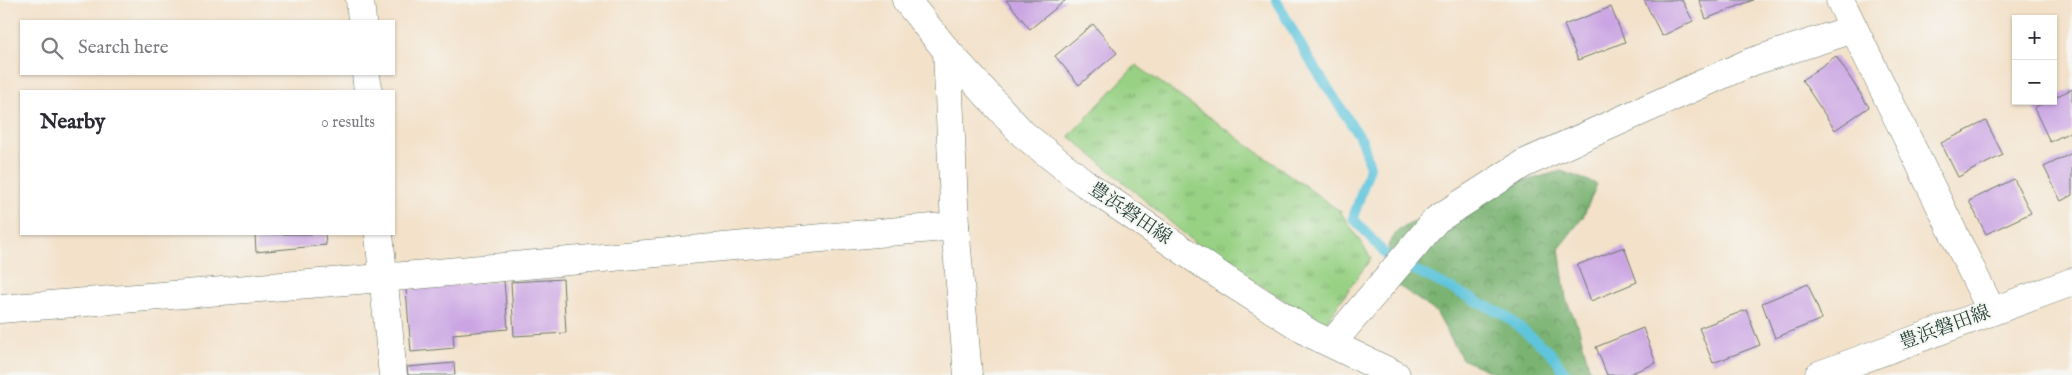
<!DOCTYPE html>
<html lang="en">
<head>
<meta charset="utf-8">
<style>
  body { margin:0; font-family:"IM FELL English","Noto Serif JP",serif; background:#f2f2f3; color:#2b2b33 }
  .controls { position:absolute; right:15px; top:15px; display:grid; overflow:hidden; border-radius:0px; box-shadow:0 1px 4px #0004 }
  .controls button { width:45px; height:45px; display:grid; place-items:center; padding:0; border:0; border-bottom:1px solid #e1e1e2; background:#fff; color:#2b2b33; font:25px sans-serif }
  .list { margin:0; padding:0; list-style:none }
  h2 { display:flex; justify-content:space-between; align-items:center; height:65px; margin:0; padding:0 20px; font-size:21px }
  h2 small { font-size:16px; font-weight:400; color:#7c7c81 }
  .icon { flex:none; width:28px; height:28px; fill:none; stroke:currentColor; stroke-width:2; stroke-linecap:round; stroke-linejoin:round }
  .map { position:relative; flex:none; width:2072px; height:375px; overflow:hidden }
  .search { position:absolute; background:#fff; box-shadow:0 1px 4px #0004; left:20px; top:20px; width:375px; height:55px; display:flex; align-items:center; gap:12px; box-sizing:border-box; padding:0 18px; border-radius:0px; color:#7c7c81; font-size:19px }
  .panel { position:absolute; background:#fff; box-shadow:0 1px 4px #0004; left:20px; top:90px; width:375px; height:145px; border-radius:0px }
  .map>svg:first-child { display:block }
  .grass { fill:url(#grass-tufts); stroke:#5c875c }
  .forest { fill:url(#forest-crowns); stroke:#4c7853 }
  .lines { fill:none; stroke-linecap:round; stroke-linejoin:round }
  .stream { stroke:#5ec5dc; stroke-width:10 }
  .building { fill:#cba4e3 }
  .minor-casing { stroke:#697668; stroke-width:29 }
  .major-casing { stroke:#697668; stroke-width:29 }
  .minor { stroke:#fff; stroke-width:28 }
  .major { stroke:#fff; stroke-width:28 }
  .labels { text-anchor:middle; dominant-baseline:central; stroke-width:4; stroke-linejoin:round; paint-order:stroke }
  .street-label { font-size:19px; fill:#1f3d34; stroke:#f6f6f2 }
</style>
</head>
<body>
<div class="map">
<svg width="2072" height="375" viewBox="0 0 2072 375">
  <defs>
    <pattern id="grass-tufts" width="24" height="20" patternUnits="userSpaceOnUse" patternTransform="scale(1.25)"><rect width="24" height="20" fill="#98d184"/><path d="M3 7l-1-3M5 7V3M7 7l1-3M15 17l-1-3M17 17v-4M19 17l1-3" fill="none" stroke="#7bab6d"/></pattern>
    <pattern id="forest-crowns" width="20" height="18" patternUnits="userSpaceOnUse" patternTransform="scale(1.25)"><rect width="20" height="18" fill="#7ab372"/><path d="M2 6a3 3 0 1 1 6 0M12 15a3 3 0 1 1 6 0" fill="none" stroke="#63935e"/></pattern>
  </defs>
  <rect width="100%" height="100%" fill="#f6f6f2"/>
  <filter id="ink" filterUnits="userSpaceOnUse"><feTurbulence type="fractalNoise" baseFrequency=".02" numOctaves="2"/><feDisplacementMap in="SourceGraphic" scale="10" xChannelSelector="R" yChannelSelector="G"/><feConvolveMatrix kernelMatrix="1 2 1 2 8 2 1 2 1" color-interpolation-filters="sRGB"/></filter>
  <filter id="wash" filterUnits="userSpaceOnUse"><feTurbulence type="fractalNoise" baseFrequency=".0096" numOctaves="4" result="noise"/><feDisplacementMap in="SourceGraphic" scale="20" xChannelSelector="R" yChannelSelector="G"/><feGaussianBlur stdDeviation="1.12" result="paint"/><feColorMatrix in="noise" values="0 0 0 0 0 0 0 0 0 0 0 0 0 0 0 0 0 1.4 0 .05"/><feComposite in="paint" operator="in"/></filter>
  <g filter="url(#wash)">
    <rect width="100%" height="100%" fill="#f3e1c9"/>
    <path class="grass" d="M1136 65 1340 211 1371 258 1324 325 1201 248 1069 136Z"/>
    <path class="forest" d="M1561 171 1597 184 1583 217 1559 248 1566 299 1579 329 1591 375H1498L1462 359 1436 312 1396 284 1388 245 1399 229 1474 195Z"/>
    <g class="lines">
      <path class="stream" d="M1276 0 1307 56 1363 142 1370 167 1353 218 1387 256 1504 315 1550 352 1567 375"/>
    </g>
    <g id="blocks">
      <g class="building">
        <path d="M1006 0H1066L1030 29Z"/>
        <path d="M1644 0H1682L1693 21 1662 36Z"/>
        <path d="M1699 0H1753L1706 19Z"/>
        <path d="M1611 7 1625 42 1578 60 1564 25Z"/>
        <path d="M1093 24 1117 53 1079 85 1055 56Z"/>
        <path d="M1836 56 1869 107 1835 130 1802 80Z"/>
        <path d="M2072 89V131L2050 142 2034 108 2047 101H2053V98Z"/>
        <path d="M1986 121 2003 155 1958 177 1941 143Z"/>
        <path d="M2072 153V195L2061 201 2044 167Z"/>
        <path d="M2014 179 2031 213 1986 234 1969 201Z"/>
        <path d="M255 234H325L326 245 256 252Z"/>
        <path d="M1624 247 1637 282 1591 301 1577 265Z"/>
        <path d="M563 279 566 333 514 336 511 282Z"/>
        <path d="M504 281 508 329 453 334 454 348 411 352 406 289Z"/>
        <path d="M1808 284 1822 319 1775 338 1762 303Z"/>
        <path d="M1746 310 1760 345 1713 363 1699 328Z"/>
        <path d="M1643 328 1656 363 1627 375H1607L1596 347Z"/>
        <path d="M454 363 455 375H408L407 367Z"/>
      </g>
    </g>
  </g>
  <g filter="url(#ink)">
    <use href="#blocks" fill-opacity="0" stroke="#697668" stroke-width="1"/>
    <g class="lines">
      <defs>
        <g id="minor">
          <path d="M360 0 362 21"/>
          <path d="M1840 0 1991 310"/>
          <path d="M947 51 955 226 968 375"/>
          <path d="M366 74 368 91"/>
          <path d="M379 234 393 375"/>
          <path d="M0 309 382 278 955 226"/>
          <path d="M1332 343 1436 220 1523 164 1751 62 1854 29"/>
        </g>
        <g id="major">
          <path d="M906 0 947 51 1023 134 1086 184 1222 277 1311 334 1396 375"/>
          <path d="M1819 375 2072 282"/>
        </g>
      </defs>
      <use href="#minor" class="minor-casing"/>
      <use href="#major" class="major-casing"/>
      <use href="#minor" class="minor"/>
      <use href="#major" class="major"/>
    </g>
  </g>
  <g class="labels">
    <g class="street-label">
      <text transform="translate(1130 214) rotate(34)">豊浜磐田線</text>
      <text transform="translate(1945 328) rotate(-20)">豊浜磐田線</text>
    </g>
  </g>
</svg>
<div class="controls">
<button>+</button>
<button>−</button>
</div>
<div class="search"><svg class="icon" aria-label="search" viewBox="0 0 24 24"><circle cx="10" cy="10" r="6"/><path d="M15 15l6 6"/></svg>Search here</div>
<section class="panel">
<h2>Nearby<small>0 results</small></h2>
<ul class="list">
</ul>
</section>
</div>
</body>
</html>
